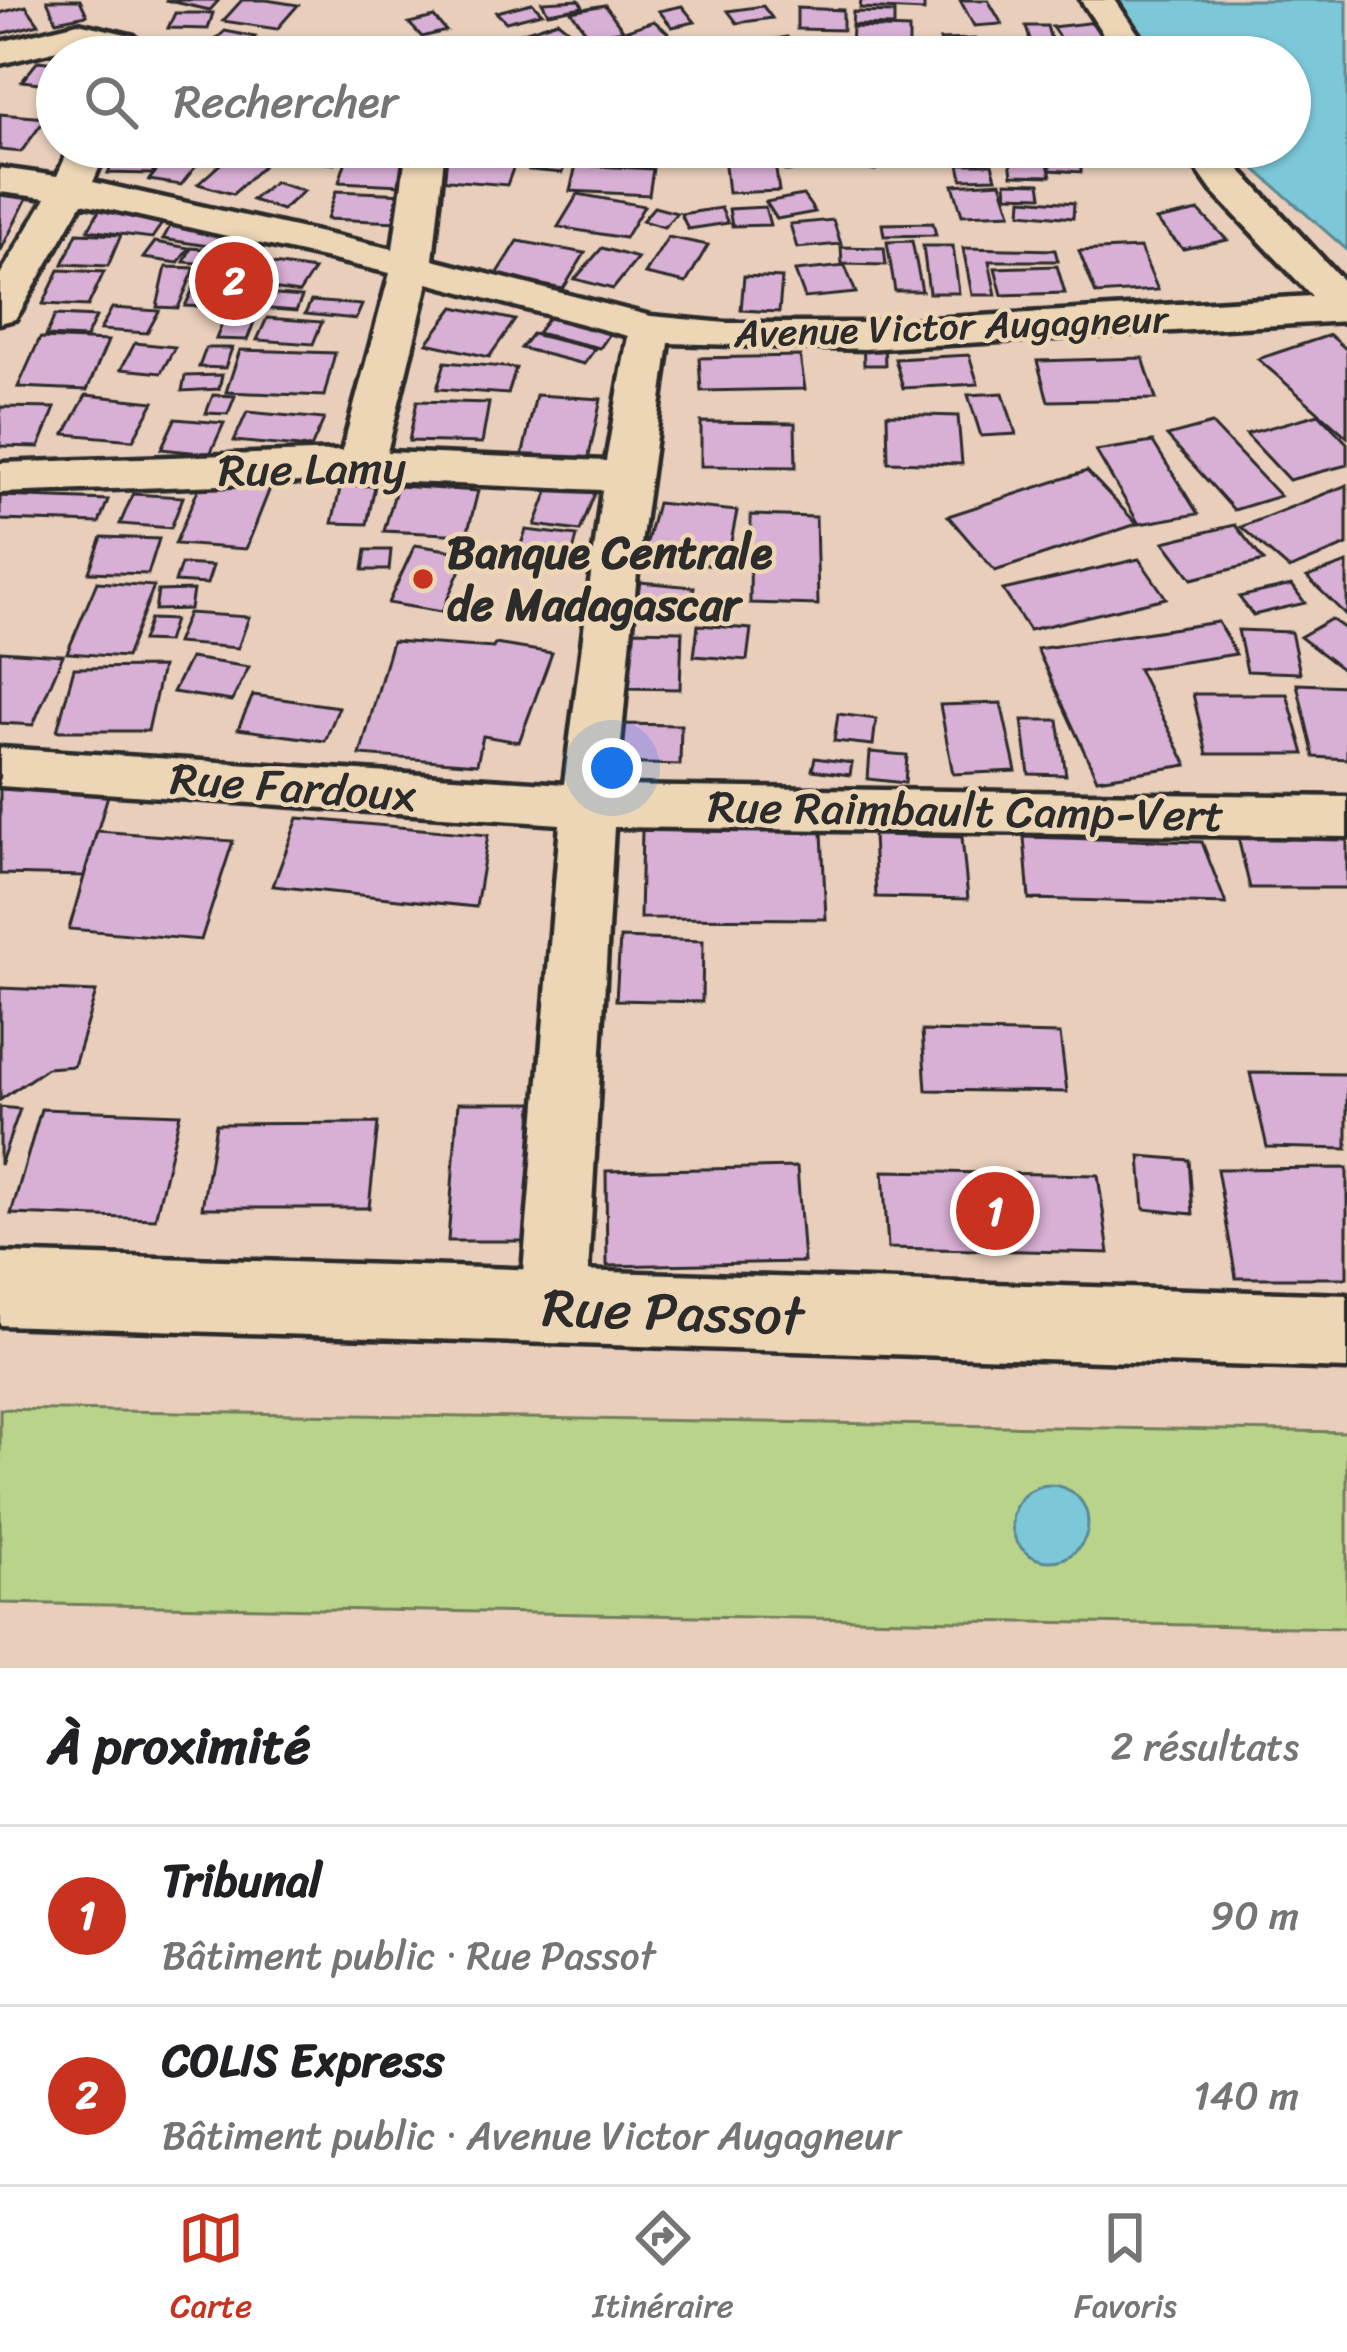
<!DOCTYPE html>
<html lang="fr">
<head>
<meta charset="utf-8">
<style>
  body { margin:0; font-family:Sriracha,sans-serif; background:#f6f6f6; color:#202124 }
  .you { position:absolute; left:612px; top:768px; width:42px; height:42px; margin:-30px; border:9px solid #fff; border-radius:50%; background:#1a73e8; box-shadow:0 0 0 18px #1a73e833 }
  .badge { display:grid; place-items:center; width:78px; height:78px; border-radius:50%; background:#c8321e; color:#fff; font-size:39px; font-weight:700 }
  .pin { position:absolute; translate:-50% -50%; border:6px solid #fff; box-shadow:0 3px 12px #0006 }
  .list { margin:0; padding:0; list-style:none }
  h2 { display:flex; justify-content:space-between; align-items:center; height:156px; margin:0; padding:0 48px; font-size:51px }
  h2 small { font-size:39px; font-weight:400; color:#757577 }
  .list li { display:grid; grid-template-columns:78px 1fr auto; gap:36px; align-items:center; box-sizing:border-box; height:180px; padding:0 48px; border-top:3px solid #e0e0e0 }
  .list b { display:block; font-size:45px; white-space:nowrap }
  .list p { margin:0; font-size:39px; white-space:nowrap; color:#757577 }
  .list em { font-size:39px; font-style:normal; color:#757577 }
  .icon { flex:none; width:66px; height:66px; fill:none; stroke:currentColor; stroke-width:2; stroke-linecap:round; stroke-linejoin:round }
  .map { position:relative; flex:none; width:1347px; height:1668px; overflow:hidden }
  .search { position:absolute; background:#fff; box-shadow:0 3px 9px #0004; left:36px; right:36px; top:36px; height:132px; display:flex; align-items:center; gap:30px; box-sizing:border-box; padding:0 42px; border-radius:66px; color:#757577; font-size:45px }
  .sheet { height:516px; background:#fff }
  nav { display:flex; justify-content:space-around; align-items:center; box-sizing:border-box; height:168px; border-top:3px solid #e0e0e0; background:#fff; font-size:33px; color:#757577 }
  nav a { display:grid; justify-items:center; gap:6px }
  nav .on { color:#c8321e }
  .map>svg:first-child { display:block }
  .green { fill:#bad38a; stroke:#727f5a; stroke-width:3 }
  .water { fill:#7bc8d9; stroke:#5b8993; stroke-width:3 }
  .building { fill:#d8afd5; stroke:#2b2b2b; stroke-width:3 }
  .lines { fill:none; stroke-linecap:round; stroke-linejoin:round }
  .minor-casing { stroke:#2b2b2b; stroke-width:9 }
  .major-casing { stroke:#2b2b2b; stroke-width:9 }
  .minor { fill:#ecd6b5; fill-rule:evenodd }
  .major { fill:#ecd6b5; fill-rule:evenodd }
  .poi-dot { fill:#c8321e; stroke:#ecd6b5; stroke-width:4.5 }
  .labels { text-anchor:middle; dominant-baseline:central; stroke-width:9; stroke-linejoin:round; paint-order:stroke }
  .far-street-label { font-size:39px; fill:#2b2b2b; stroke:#ecd6b5 }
  .street-label { font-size:45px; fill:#2b2b2b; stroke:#ecd6b5 }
  .poi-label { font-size:45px; font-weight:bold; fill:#2b2b2b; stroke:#ecd6b5; text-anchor:start }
  .near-street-label { font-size:54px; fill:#2b2b2b; stroke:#ecd6b5 }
</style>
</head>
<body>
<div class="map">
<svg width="1347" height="1668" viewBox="0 0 1347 1668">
  <rect width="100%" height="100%" fill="#e8cebb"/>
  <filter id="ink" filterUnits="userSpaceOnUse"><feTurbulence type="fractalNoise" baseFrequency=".00833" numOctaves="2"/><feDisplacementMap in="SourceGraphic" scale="24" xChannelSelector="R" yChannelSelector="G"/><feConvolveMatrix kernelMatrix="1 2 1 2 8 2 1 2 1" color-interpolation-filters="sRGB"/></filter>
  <g filter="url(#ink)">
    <path class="green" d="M0 1409 1347 1432V1628L0 1603Z"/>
    <g class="water">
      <path d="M1115 0H1347V250L1230 147H1290V57H1160Z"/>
      <circle cx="1050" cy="1523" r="38"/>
    </g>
    <g class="building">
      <path d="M47 0H80L87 15 56 21Z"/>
      <path d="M165 0H219L210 10Z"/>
      <path d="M242 0H266L298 5 277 29 223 21Z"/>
      <path d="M579 0 583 7 548 13 542 2Z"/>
      <path d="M861 0H924V11L860 8Z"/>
      <path d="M960 0H988L1002 24 974 26Z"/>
      <path d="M532 3 542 13 506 22 496 12Z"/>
      <path d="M605 5 623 30 589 36 571 11Z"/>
      <path d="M26 6 39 24 0 34V13Z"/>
      <path d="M682 6 695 22 672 27 659 11Z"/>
      <path d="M763 6 772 18 737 23 728 11Z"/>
      <path d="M797 8 843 10V30L797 29Z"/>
      <path d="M853 12 894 13V26L852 25Z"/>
      <path d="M175 13H213L208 29 168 28Z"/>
      <path d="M434 17 446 31 422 37 409 23Z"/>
      <path d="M1114 20 1141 57H1073L1052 27Z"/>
      <path d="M558 21 577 37 542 48 523 32Z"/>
      <path d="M654 21 672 36 645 45 627 30Z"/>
      <path d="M1026 26H1047L1056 57H1035Z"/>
      <path d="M852 27 909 29V48L851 46Z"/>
      <path d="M225 31 255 37 243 50 212 43Z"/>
      <path d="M598 37 612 49 584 57 571 45Z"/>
      <path d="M787 37 798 51 768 57 757 43Z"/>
      <path d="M499 38 516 55 476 57 466 47Z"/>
      <path d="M976 39 983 57 945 54 940 40Z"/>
      <path d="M661 42 686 46 679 57H649Z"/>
      <path d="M812 42 848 44 847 57 811 55Z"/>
      <path d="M744 43 757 57H720L713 50Z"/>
      <path d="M1207 43H1232L1238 57H1182L1211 53Z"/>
      <path d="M38 61 57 63V85L22 81Z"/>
      <path d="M0 114 46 118 21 152 0 150Z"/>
      <path d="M135 147H163L152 174 108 173 116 156H131Z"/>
      <path d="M176 147H211L181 185 149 180Z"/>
      <path d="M287 147H344L334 164 280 157Z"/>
      <path d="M450 147H521L507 185 437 179Z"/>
      <path d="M538 147H571L562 173 529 170Z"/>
      <path d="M822 147 875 149V170L822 168Z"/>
      <path d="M350 148 410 150 401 185 339 182Z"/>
      <path d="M235 151 269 160 233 194 198 184Z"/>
      <path d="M782 151H809L812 170 785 171Z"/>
      <path d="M1051 155 1081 158V172L1050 170Z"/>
      <path d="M774 156 779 191 728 193 724 157Z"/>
      <path d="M1010 160H1047L1051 176 1012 175Z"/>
      <path d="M959 164H992L996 178 962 179Z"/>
      <path d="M576 165 653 169 649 195 570 191Z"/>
      <path d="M274 182 304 191 282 210 252 200Z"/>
      <path d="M1001 182 1011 213 962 215 953 185Z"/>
      <path d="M1006 182 1040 183 1042 196 1007 195Z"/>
      <path d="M0 187 32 188 0 252Z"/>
      <path d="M336 191 406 194 399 222 327 219Z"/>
      <path d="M578 194 644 206 625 238 558 227Z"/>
      <path d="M803 195 815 212 777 219 766 202Z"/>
      <path d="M1022 199 1074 203 1073 218 1021 213Z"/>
      <path d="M101 207 170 212 152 238 88 230Z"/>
      <path d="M654 207 677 213 664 227 642 221Z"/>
      <path d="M765 207 770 225 732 226 729 209Z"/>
      <path d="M721 208 728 223 688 229 681 214Z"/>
      <path d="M1199 211 1227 240 1183 249 1156 220Z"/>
      <path d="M833 220 841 244 797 248 790 224Z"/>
      <path d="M173 221 231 234 221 248 163 239Z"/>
      <path d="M933 223 936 235 884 236 882 224Z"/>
      <path d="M77 233 121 235 108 266 63 264Z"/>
      <path d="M668 237 708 245 686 283 645 274Z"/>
      <path d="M518 241 585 253 563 289 496 276Z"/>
      <path d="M912 241 922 291H895L887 242Z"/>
      <path d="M155 242 189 248 178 263 143 258Z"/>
      <path d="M923 246H953L959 293H929Z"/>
      <path d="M841 247 884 248 886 265 842 264Z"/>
      <path d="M191 248 217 250 210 264 184 262Z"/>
      <path d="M602 248 638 258 613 289 575 279Z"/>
      <path d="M963 248 1055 250 1058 261H989L996 295H972Z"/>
      <path d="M1140 248 1158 290 1096 294 1079 251Z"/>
      <path d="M227 255 261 257 255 270 221 267Z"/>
      <path d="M273 264 314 270 299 293 258 287Z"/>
      <path d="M845 266 856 293 805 298 795 271Z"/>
      <path d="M1057 266 1065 293 1002 295 995 268Z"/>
      <path d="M166 267 195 268 178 308 157 307Z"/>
      <path d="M59 270 104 272 88 306 43 304Z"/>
      <path d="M213 274 250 275 246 285 209 284Z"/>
      <path d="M744 276 782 278 779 312 741 310Z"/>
      <path d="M195 285 216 286 207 307 185 306Z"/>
      <path d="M265 294 302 297 296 311 258 308Z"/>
      <path d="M311 301 362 305 356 319 305 314Z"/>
      <path d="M454 307 515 320 489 357 427 343Z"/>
      <path d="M112 308 159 311 147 333 100 330Z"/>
      <path d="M55 315 96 317 86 338 46 336Z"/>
      <path d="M225 316 256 317 247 340 216 339Z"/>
      <path d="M549 317 611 332 600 348 537 333Z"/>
      <path d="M267 318 322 322 313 344 257 340Z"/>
      <path d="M532 334 595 349 584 364 521 348Z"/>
      <path d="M1330 335 1347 350V437L1258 359Z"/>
      <path d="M40 338 108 341 87 390 18 387Z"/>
      <path d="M863 340H884L885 365H864Z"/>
      <path d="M135 343 175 347 161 373 121 369Z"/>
      <path d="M206 348H232L225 368 199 367Z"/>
      <path d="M240 350 335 353 324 396 226 392Z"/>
      <path d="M969 355 978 384 903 388 895 359Z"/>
      <path d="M800 356 805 389 701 391 699 358Z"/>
      <path d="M1143 358 1156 399 1048 401 1037 361Z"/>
      <path d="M445 362 516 368 508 394 437 389Z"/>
      <path d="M222 375 219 389 182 391 185 376Z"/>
      <path d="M1003 393 1016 434 981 436 968 395Z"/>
      <path d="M86 395 154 402 133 440 65 434Z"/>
      <path d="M213 395 235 396 228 414 206 413Z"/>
      <path d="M536 395 601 399 588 461 522 457Z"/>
      <path d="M417 401 489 403 482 443 409 441Z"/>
      <path d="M0 407 55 408 39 447 0 446Z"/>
      <path d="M247 412 324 419 311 448 234 441Z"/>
      <path d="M887 414 958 416 962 464 888 462Z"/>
      <path d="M1319 414 1347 443V465L1289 480 1246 434Z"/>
      <path d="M175 419 224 423 210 454 161 449Z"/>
      <path d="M701 422 795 423 796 467 701 466Z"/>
      <path d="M1212 424 1280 496 1234 510 1167 436Z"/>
      <path d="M1153 442 1198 514 1139 524 1096 451Z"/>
      <path d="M1087 471 1137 524 995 571 948 516Z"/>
      <path d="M203 478 272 483 246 549 175 544Z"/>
      <path d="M341 485 375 486 367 524 332 523Z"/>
      <path d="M1347 485V545L1289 569 1241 527Z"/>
      <path d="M397 486 478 491 467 535 384 531Z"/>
      <path d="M550 486 595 493 580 531 535 525Z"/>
      <path d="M133 494 183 497 171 528 120 524Z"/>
      <path d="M0 496 108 500 99 523 0 520Z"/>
      <path d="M657 503 737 511 726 567 643 558Z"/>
      <path d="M751 515 816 517 818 605 750 603Z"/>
      <path d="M1235 525 1264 561 1192 579 1164 542Z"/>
      <path d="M526 530 577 536 572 556 519 550Z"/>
      <path d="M102 537 159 539 148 574 89 572Z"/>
      <path d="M415 545 467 553 442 612 388 603Z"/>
      <path d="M366 550H391L389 570H363Z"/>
      <path d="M1139 559 1166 598 1029 630 1003 590Z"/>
      <path d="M1347 563V616L1307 577Z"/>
      <path d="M181 564 213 566 207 584 175 582Z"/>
      <path d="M97 582 154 586 126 657 67 653Z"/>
      <path d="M640 582 694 587 690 609 636 604Z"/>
      <path d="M1292 585 1305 603 1253 615 1239 597Z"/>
      <path d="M193 590 190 609 155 610 158 591Z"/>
      <path d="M188 613 249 617 238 648 176 643Z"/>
      <path d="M150 619 174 620 167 642 142 641Z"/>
      <path d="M1331 619 1347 630V673L1300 637Z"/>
      <path d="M1218 622 1236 654 1138 669 1187 765 1097 779 1037 649Z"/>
      <path d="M698 625 751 629 747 660 694 656Z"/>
      <path d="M628 630 682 631 680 689 624 688Z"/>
      <path d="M1238 630 1291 632 1300 673 1247 671Z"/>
      <path d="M392 641 493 648 495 644 552 653 519 742 483 736 477 764 360 755Z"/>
      <path d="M0 651 63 655 33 725 0 723Z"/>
      <path d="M190 658 249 667 232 701 173 692Z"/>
      <path d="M162 667 148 731H57L74 668Z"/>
      <path d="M1297 684 1347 686V759L1314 757Z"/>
      <path d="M1193 694H1287L1304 754H1207Z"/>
      <path d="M253 695 339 707 325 741 238 729Z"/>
      <path d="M1001 703 1016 771 953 774 940 705Z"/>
      <path d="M838 714 876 719 873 745 834 741Z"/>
      <path d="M1022 720H1058L1066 775 1029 774Z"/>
      <path d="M616 724 681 725 680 765 613 763Z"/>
      <path d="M870 752 907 755 905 783 868 779Z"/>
      <path d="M815 758 852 763 850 775 812 770Z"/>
      <path d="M0 779 112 782 84 876 0 874Z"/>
      <path d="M298 818 488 835 476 907 273 886Z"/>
      <path d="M1236 829 1347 830V888H1250Z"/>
      <path d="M642 830 822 832 826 919 640 918Z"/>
      <path d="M97 831 233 841 201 940 69 929Z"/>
      <path d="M873 835 962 837 968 899 876 897Z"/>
      <path d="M1024 837 1202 842 1226 904 1029 899Z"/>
      <path d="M620 938 703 941 702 1002 616 1000Z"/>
      <path d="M0 988 96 992 74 1066 47 1068 0 1100Z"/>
      <path d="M922 1031 1060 1034 1067 1092 926 1090Z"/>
      <path d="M1250 1073 1347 1074V1149L1267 1147Z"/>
      <path d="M458 1103H533L526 1241H448Z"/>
      <path d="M0 1107 20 1109 0 1165Z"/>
      <path d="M41 1109 180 1114 155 1219 11 1214Z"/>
      <path d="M378 1123 369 1208H202L216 1124Z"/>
      <path d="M1140 1156 1189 1160 1193 1214 1144 1209Z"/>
      <path d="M797 1167 804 1262 607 1266 606 1171Z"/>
      <path d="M1347 1168V1278H1236L1217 1169Z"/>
      <path d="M883 1171 1098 1175 1109 1253 888 1248Z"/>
    </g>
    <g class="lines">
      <defs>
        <g id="minor">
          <path d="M1081 0H1115L1154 57H1118Z"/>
          <path d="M78 23 134 36 145 57H109L107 51 78 45 0 64V42Z"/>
          <path d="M70 147H108L93 182 393 249 407 147H445L433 260 651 316 726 323H864L1312 296 1212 191 1181 147H1219L1347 285V321L864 349 669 343 637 573 617 786 1347 797V837L614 827 586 1309 576 1330 553 1339 530 1330 520 1309 560 824 0 786V748L564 784 602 490 361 480 0 493V463L342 451 390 273 82 203 21 310 15 319 0 323V275L46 198 0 192V168L57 176ZM428 283 628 336 606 461 387 452Z"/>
        </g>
        <path id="major" d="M0 1253 1347 1295V1369L0 1325Z"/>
      </defs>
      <use href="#minor" class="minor-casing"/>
      <use href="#major" class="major-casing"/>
      <use href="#minor" class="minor"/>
      <use href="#major" class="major"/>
    </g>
  </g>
  <circle class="poi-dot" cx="423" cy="579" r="12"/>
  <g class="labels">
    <g class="far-street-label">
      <text transform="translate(951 326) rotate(-2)">Avenue Victor Augagneur</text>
    </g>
    <g class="street-label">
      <text transform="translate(312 469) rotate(-1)">Rue Lamy</text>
      <text transform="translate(293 787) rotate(4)">Rue Fardoux</text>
      <text transform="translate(966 811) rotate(1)">Rue Raimbault Camp-Vert</text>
    </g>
    <g class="poi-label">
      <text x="447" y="553">Banque Centrale<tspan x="447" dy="52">de Madagascar</tspan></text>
    </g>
    <g class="near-street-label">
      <text transform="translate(673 1312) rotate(2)">Rue Passot</text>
    </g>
  </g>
</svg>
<div class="you"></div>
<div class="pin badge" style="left:995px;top:1211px">1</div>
<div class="pin badge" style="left:234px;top:281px">2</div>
<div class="search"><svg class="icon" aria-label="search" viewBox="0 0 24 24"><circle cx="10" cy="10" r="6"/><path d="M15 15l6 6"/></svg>Rechercher</div>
</div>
<section class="sheet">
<h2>À proximité<small>2 résultats</small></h2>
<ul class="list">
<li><span class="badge">1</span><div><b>Tribunal</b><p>Bâtiment public · Rue Passot</p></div><em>90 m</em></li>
<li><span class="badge">2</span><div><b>COLIS Express</b><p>Bâtiment public · Avenue Victor Augagneur</p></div><em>140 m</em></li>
</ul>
</section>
<nav>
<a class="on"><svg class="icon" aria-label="map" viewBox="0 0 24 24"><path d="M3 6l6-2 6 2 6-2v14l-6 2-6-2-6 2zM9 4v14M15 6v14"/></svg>Carte</a>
<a><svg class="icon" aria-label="directions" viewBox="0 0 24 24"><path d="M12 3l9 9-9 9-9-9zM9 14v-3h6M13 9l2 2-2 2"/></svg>Itinéraire</a>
<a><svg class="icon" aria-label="saved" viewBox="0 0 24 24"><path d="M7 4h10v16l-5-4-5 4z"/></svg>Favoris</a>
</nav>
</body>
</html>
